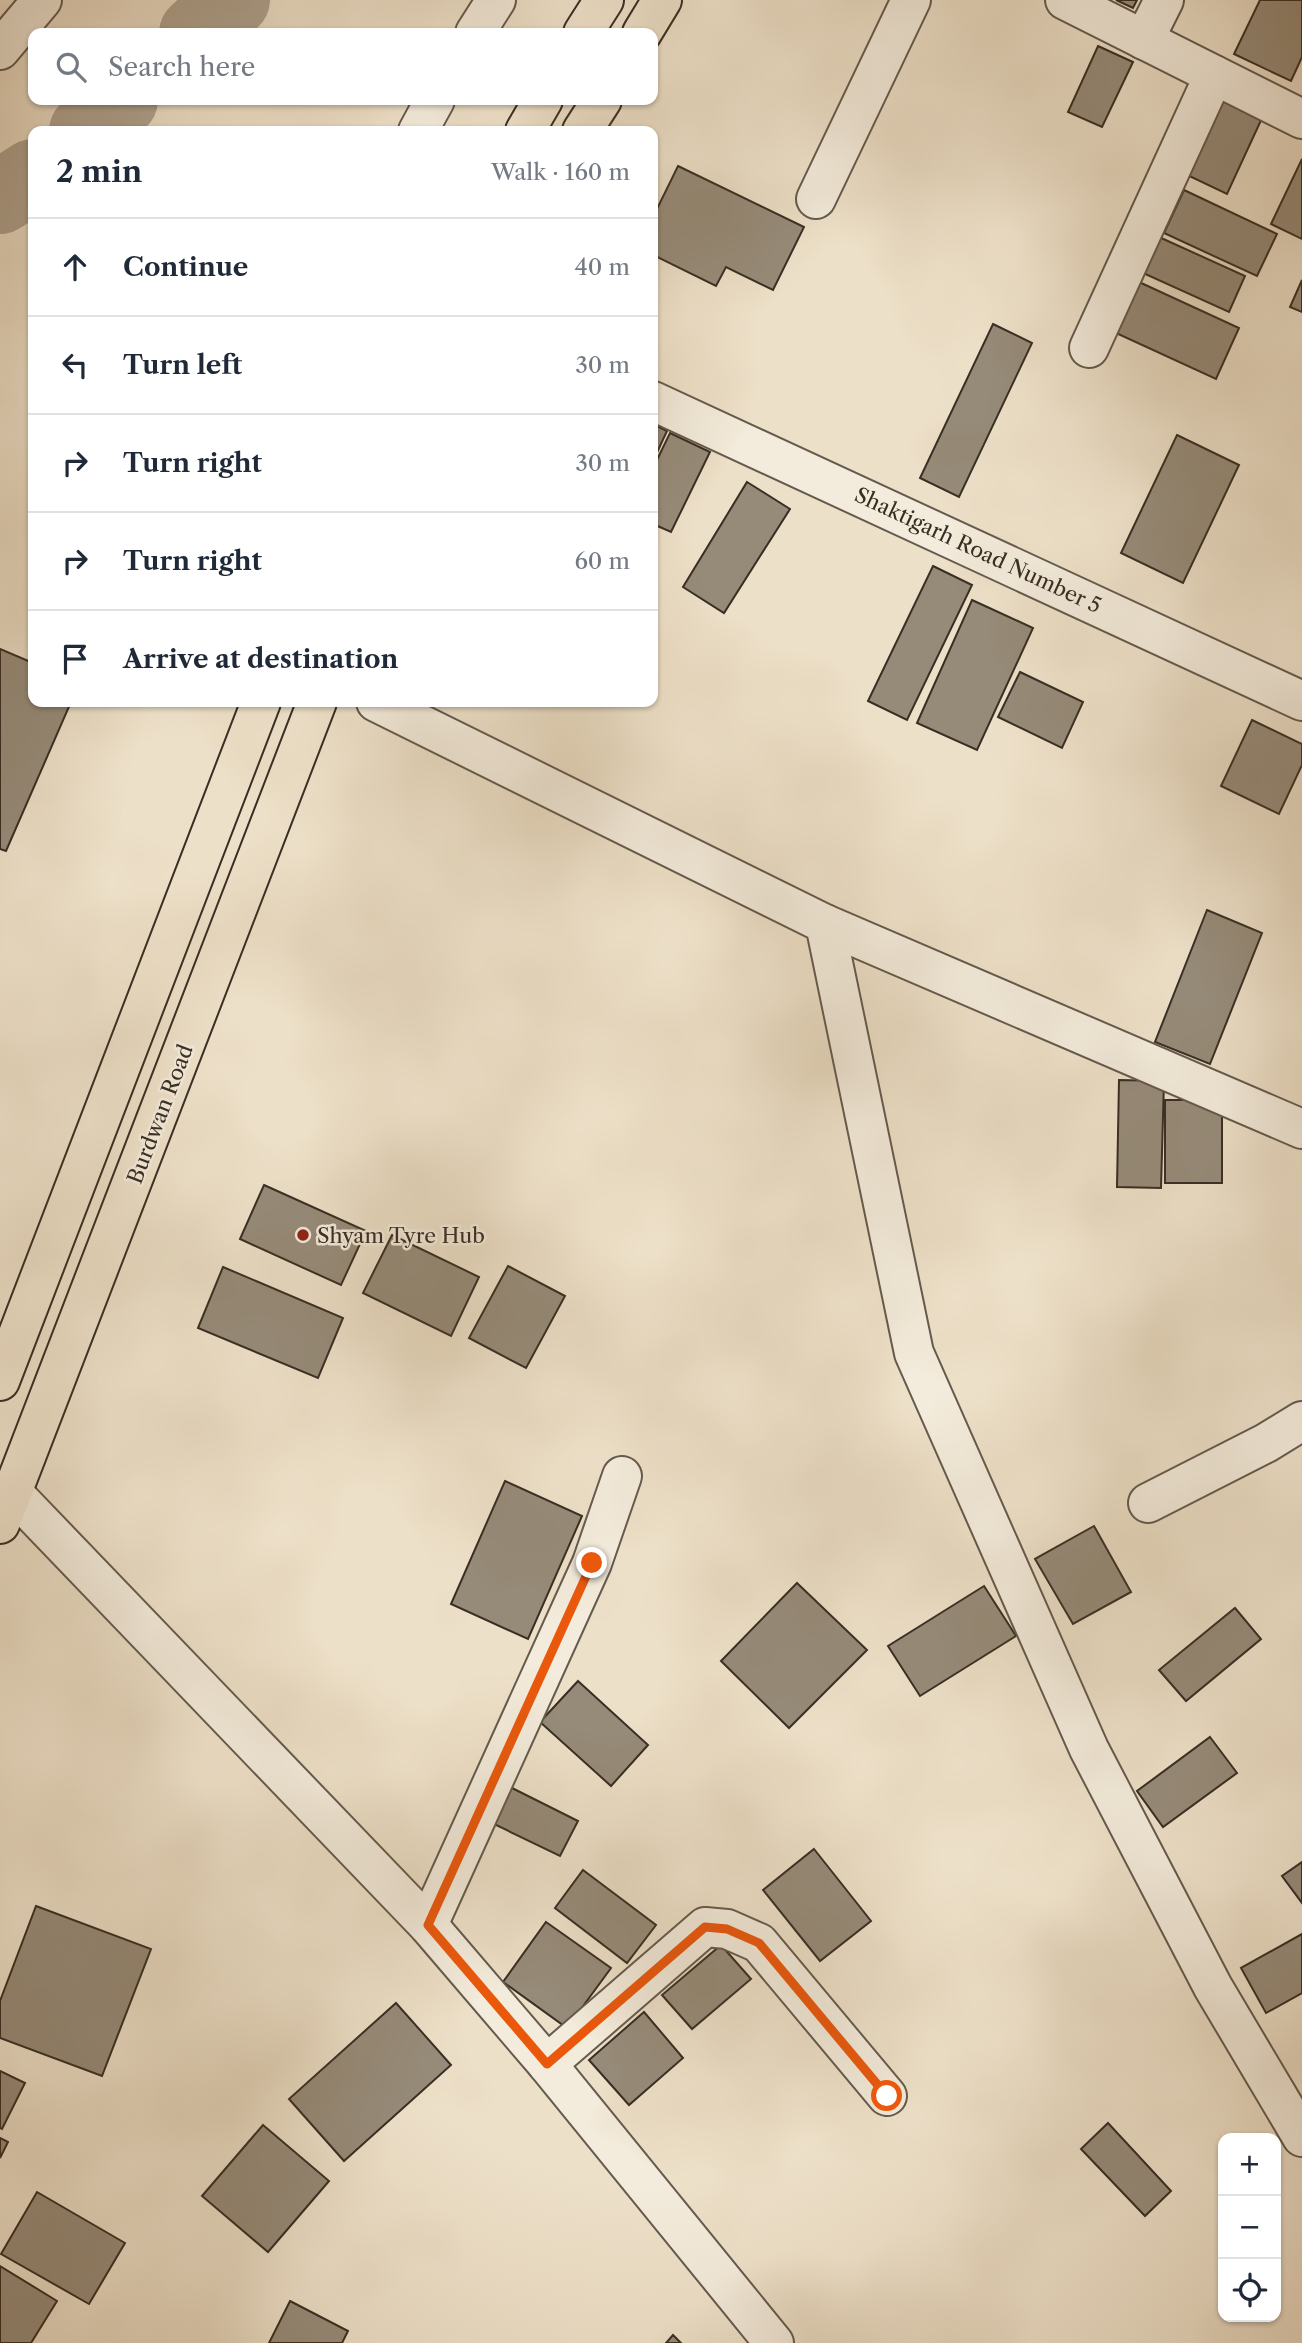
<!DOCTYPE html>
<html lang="en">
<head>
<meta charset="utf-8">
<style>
  body { margin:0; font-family:"Libre Caslon Text",serif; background:#f2f2f3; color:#1f2937 }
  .controls { position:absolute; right:21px; bottom:21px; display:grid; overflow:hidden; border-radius:14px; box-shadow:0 2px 5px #0004 }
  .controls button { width:63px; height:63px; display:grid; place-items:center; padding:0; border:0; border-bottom:2px solid #e0e1e3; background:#fff; color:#1f2937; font:35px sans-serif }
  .stop { position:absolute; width:21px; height:21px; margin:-16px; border:5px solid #ea580c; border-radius:50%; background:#fff }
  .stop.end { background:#ea580c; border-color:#fff; box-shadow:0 2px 7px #0008 }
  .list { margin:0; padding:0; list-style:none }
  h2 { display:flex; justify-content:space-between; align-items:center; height:91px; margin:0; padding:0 28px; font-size:30px }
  h2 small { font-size:23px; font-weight:400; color:#747a83 }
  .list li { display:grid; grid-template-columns:46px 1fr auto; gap:21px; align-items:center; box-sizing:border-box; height:98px; padding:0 28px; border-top:2px solid #e0e1e3 }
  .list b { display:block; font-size:26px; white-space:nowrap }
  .list em { font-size:23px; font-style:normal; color:#747a83 }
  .icon { flex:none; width:38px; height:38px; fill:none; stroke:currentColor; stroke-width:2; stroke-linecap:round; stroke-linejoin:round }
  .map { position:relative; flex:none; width:1302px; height:2343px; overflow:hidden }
  .search { position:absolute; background:#fff; box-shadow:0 2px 5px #0004; left:28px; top:28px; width:630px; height:77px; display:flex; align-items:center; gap:18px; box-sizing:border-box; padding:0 24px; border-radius:14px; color:#747a83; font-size:26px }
  .panel { position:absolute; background:#fff; box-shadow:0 2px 5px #0004; left:28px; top:126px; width:630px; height:581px; border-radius:14px }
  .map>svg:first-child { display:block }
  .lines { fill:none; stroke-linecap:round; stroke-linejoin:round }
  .river { stroke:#afa390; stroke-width:74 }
  .building { fill:#968b79; stroke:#382e24; stroke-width:2 }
  .minor-casing { stroke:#655a4d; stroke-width:42 }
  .tertiary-casing { stroke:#655a4d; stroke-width:42 }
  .primary-casing { stroke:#382e24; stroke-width:42 }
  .minor { stroke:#f3ebdb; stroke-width:38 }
  .tertiary { stroke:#f3ebdb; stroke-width:38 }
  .primary { stroke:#ede0c8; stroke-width:38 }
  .route { stroke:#ea580c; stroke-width:9 }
  .poi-dot { fill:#8f2418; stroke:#f3ebdb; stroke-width:2.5 }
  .labels { text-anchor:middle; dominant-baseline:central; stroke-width:5; stroke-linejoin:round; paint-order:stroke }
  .street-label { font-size:21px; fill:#382e24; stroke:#f3ebdb }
  .poi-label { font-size:21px; fill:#382e24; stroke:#f3ebdb; text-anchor:start }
</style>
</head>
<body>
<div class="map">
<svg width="1302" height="2343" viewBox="0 0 1302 2343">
  <rect width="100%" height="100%" fill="#ede0c8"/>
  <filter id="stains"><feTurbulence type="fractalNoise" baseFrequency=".00286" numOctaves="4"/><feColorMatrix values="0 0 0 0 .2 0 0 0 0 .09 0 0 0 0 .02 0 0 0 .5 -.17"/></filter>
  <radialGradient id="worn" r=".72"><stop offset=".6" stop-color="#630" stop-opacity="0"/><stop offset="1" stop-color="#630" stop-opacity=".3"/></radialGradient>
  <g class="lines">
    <g class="river">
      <path d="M196 33 233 0"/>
      <path d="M86 131 121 100"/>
      <path d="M0 197 33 176"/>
    </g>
  </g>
  <g class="building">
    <path d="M1116 0H1137L1133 8Z"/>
    <path d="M1260 0H1302V57L1291 81 1234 54Z"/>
    <path d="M1098 46 1133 62 1102 127 1068 112Z"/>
    <path d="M1219 96 1263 116 1227 194 1183 173Z"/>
    <path d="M1302 159V239L1271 224Z"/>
    <path d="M678 166 804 227 773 290 726 267 716 286 653 255V217Z"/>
    <path d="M1184 190 1277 234 1257 276 1164 233Z"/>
    <path d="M1159 237 1245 276 1229 312 1143 273Z"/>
    <path d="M1302 280V312L1290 307Z"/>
    <path d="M1139 282 1239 328 1216 379 1116 333Z"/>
    <path d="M993 324 1032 343 959 497 920 478Z"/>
    <path d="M653 424 667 431 653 461Z"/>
    <path d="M670 433 710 452 671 532 653 524V468Z"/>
    <path d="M1177 435 1239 465 1183 583 1121 553Z"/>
    <path d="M747 482 790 509 724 613 683 587Z"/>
    <path d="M933 566 972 585 907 720 868 701Z"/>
    <path d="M972 600 1033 628 977 750 917 723Z"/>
    <path d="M0 649 33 663V702H71L6 851 0 849Z"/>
    <path d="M1020 672 1083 702 1062 748 998 717Z"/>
    <path d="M1252 720 1302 744V765L1279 814 1221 786Z"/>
    <path d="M1207 910 1262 933 1210 1064 1155 1042Z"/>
    <path d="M1119 1080 1164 1081 1161 1188 1117 1187Z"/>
    <rect x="1165" y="1100" width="57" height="83"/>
    <path d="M264 1185 366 1231 341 1285 240 1239Z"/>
    <path d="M392 1235 479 1277 451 1336 363 1293Z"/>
    <path d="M508 1266 565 1296 526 1368 469 1338Z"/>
    <path d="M223 1267 343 1318 318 1378 198 1328Z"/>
    <path d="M505 1481 582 1516 528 1639 451 1604Z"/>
    <path d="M1094 1526 1131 1592 1073 1624 1035 1559Z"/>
    <path d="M797 1583 867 1650 789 1728 721 1661Z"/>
    <path d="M984 1586 1016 1636 920 1696 888 1646Z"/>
    <path d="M1235 1608 1261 1639 1186 1701 1159 1670Z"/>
    <path d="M578 1681 648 1745 611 1786 540 1722Z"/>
    <path d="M1210 1737 1237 1773 1163 1827 1137 1791Z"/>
    <path d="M510 1787 578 1821 560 1856 492 1823Z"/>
    <path d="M814 1849 871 1921 820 1961 763 1890Z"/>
    <path d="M1302 1862V1903L1282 1876Z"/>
    <path d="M583 1870 656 1925 627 1963 555 1908Z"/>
    <path d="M36 1906 151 1949 102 2076 0 2038V2001Z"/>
    <path d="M546 1922 611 1968 567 2028 503 1982Z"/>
    <path d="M1302 1934V1993L1266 2013 1241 1968Z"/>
    <path d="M721 1945 751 1979 692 2029 662 1995Z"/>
    <path d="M396 2003 451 2065 344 2161 289 2099Z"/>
    <path d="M644 2012 683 2058 629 2105 589 2060Z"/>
    <path d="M0 2071 25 2083 2 2129 0 2128Z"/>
    <path d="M1108 2123 1171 2191 1145 2216 1081 2149Z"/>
    <path d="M263 2125 329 2181 268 2252 202 2196Z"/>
    <path d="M0 2138 8 2142 0 2158Z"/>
    <path d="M37 2192 125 2243 89 2304 1 2254Z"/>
    <path d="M0 2266 57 2301 31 2343H0Z"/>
    <path d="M290 2301 348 2331 342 2343H269Z"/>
    <path d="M673 2335 681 2343H666Z"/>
  </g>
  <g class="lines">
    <defs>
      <g id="minor">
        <path d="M1065 0 1302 119"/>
        <path d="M475 33 496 0"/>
        <path d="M1144 40 1164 0"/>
        <path d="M0 50 42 0"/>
        <path d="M418 131 435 100"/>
        <path d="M816 199 911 0"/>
        <path d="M1089 348 1214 75"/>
        <path d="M653 401 1302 701"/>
        <path d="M376 702 825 924 914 1353 1089 1749 1213 1987 1302 2137"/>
        <path d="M825 924 1302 1129"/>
        <path d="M1148 1503 1266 1443 1302 1421"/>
        <path d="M428 1925 592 1563 622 1476"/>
        <path d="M547 2064 705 1927 727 1929 759 1943 887 2096"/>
      </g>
      <path id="tertiary" d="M12 1492 428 1925 547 2064 774 2343"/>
      <g id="primary">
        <path d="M583 33 604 0"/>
        <path d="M642 33 662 0"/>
        <path d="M525 131 543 100"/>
        <path d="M582 131 602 100"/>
        <path d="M0 1381 261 702"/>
        <path d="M0 1524 317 702"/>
      </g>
    </defs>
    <use href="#minor" class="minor-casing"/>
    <use href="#tertiary" class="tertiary-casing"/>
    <use href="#primary" class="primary-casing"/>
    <use href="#minor" class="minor"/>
    <use href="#tertiary" class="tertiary"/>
    <use href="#primary" class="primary"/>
  </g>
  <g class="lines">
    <path class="route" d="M592 1563 428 1925 547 2064 705 1927 727 1929 759 1943 887 2096"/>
  </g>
  <circle class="poi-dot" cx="303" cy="1235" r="7"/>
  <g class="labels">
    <g class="street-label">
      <text transform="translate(978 550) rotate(25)">Shaktigarh Road Number 5</text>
      <text transform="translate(160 1114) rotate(-69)">Burdwan Road</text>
    </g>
    <g class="poi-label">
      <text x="317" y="1235">Shyam Tyre Hub</text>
    </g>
  </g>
  <rect width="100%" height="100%" filter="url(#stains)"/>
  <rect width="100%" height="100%" fill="url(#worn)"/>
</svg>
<div class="controls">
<button>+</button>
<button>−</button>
<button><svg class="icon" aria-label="locate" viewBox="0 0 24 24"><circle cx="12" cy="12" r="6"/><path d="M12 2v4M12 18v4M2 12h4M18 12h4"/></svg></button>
</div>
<div class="stop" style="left:887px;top:2096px"></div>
<div class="stop end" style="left:592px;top:1563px"></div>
<div class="search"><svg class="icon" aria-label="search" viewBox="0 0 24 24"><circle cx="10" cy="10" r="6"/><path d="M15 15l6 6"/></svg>Search here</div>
<section class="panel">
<h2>2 min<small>Walk · 160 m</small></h2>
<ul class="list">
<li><svg class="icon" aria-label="ahead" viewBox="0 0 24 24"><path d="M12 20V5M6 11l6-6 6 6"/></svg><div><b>Continue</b></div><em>40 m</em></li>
<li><svg class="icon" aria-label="left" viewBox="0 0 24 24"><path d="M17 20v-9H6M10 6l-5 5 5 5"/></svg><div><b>Turn left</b></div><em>30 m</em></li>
<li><svg class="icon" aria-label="right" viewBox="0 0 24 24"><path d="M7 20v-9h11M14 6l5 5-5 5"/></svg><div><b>Turn right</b></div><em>30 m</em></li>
<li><svg class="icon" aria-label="right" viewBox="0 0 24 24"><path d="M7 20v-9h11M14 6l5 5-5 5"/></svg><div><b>Turn right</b></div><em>60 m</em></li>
<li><svg class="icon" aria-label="arrive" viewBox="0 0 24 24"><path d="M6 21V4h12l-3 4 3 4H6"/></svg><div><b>Arrive at destination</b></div></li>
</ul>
</section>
</div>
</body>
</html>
